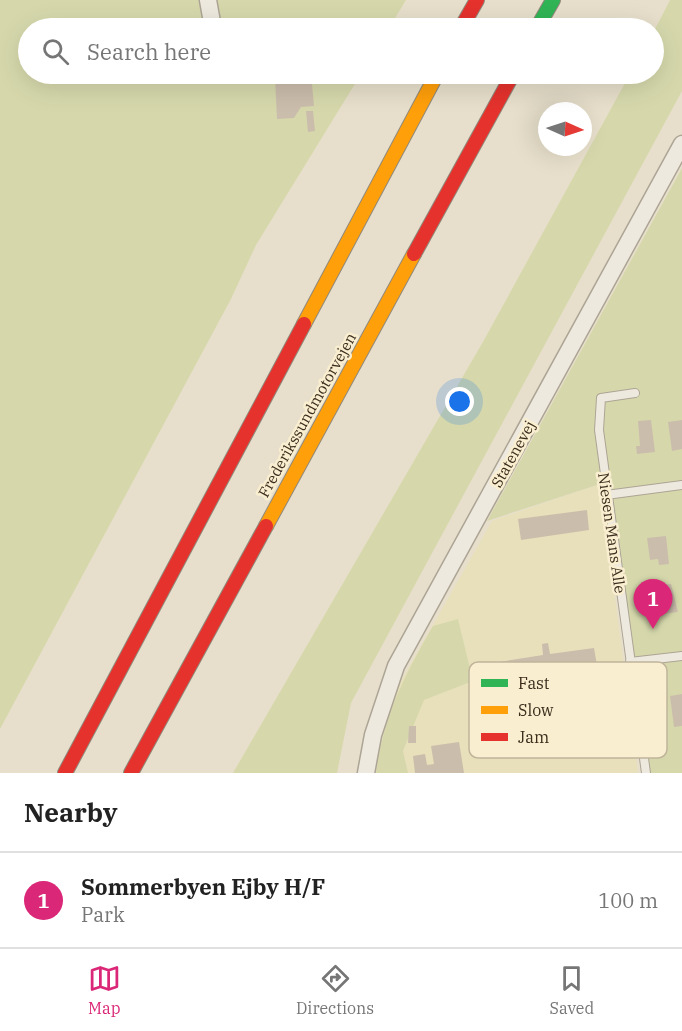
<!DOCTYPE html>
<html lang="en">
<head>
<meta charset="utf-8">
<style>
  body { margin:0; font-family:"IBM Plex Serif",serif; background:#f6f6f6; color:#222 }
  .compass { position:absolute; left:538px; top:102px; width:54px; height:54px; border-radius:50%; background:#fff; box-shadow:0 6px 24px #0002; rotate:93deg }
  .you { position:absolute; left:460px; top:402px; width:21px; height:21px; margin:-15px; border:4px solid #fff; border-radius:50%; background:#1a73e8; box-shadow:0 0 0 9px #1a73e833 }
  .badge { display:grid; place-items:center; width:39px; height:39px; border-radius:50%; background:#db2777; color:#fff; font-size:20px; font-weight:700 }
  .pin { position:absolute; translate:-50% -50px; filter:drop-shadow(0 2px 3px #0008) }
  .pin::after { content:''; position:absolute; top:32px; width:21px; height:18px; background:inherit; clip-path:polygon(0 0,100% 0,50% 100%) }
  .list { margin:0; padding:0; list-style:none }
  h2 { display:flex; justify-content:space-between; align-items:center; height:78px; margin:0; padding:0 24px; font-size:26px }
  h2 small { font-size:20px; font-weight:400; color:#767676 }
  .list li { display:grid; grid-template-columns:39px 1fr auto; gap:18px; align-items:center; box-sizing:border-box; height:96px; padding:0 24px; border-top:2px solid #e0e0e0 }
  .list b { display:block; font-size:22px; white-space:nowrap }
  .list p { margin:0; font-size:20px; white-space:nowrap; color:#767676 }
  .list em { font-size:20px; font-style:normal; color:#767676 }
  .icon { flex:none; width:33px; height:33px; fill:none; stroke:currentColor; stroke-width:2; stroke-linecap:round; stroke-linejoin:round }
  .map { position:relative; flex:none; width:682px; height:773px; overflow:hidden }
  .search { position:absolute; background:#fff; box-shadow:0 6px 24px #0002; left:18px; right:18px; top:18px; height:66px; display:flex; align-items:center; gap:15px; box-sizing:border-box; padding:0 21px; border-radius:33px; color:#767676; font-size:22px }
  .sheet { height:174px; background:#fff }
  nav { display:flex; justify-content:space-around; align-items:center; box-sizing:border-box; height:84px; border-top:2px solid #e0e0e0; background:#fff; font-size:16px; color:#767676 }
  nav a { display:grid; justify-items:center; gap:3px }
  nav .on { color:#db2777 }
  .map>svg:first-child { display:block }
  .farmland { fill:#e8e0ba }
  .green { fill:#d6d8ac }
  .building { fill:#cbbdac }
  .lines { fill:none; stroke-linecap:round; stroke-linejoin:round }
  .lane-casing { stroke:#aca495; stroke-width:10 }
  .street-casing { stroke:#aca495; stroke-width:19 }
  .fast-casing { stroke:#91897b; stroke-width:16 }
  .slow-casing { stroke:#91897b; stroke-width:16 }
  .jam-casing { stroke:#91897b; stroke-width:16 }
  .lane { stroke:#eee9de; stroke-width:8 }
  .street { stroke:#eee9de; stroke-width:16 }
  .fast { stroke:#30b455; stroke-width:14 }
  .slow { stroke:#ff9f0a; stroke-width:14 }
  .jam { stroke:#e5322d; stroke-width:14 }
  .labels { text-anchor:middle; dominant-baseline:central; stroke-width:5; stroke-linejoin:round; paint-order:stroke }
  .street-label { font-size:15px; fill:#3b2c1c; stroke:#f9eed0 }
  .key { fill:#f9eed0; stroke:#c0b49a; stroke-width:1.5 }
  .key-label { font-size:16px; fill:#3b2c1c }
</style>
</head>
<body>
<div class="map">
<svg width="682" height="773" viewBox="0 0 682 773">
  <rect width="100%" height="100%" fill="#e7dfcb"/>
  <path class="farmland" d="M600 484 638 773H376L379 749 399 685 492 521Z"/>
  <g class="green">
    <path d="M0 0H406L389 28H28V74H361L256 245 231 299 0 729Z"/>
    <path d="M670 0H682V91L351 703 337 773H233L484 340 630 74H654V31Z"/>
    <path d="M682 168V773H646L600 484 487 521Z"/>
    <path d="M458 619 473 681 424 700 403 751 408 773H376C384 715 404 676 433 626Z"/>
  </g>
  <g class="building">
    <path d="M311 74 314 106 301 107 294 118 277 119 275 78Z"/>
    <path d="M306 111H313L315 131 308 132Z"/>
    <path d="M651 420 655 452 637 454 636 446H640L638 421Z"/>
    <path d="M682 420V449L672 451 668 422Z"/>
    <path d="M587 510 589 530 521 540 518 519Z"/>
    <path d="M666 536 669 564 659 565 658 559 650 560 647 538Z"/>
    <path d="M671 584 678 612 653 615 650 597 656 596 654 586Z"/>
    <path d="M548 643 550 654 594 648 600 683 567 687 568 694 609 688 615 734 558 742 559 747 489 757 486 738 556 728 555 723 473 733 470 710 551 696 550 688 503 695 499 662 543 655 542 644Z"/>
    <path d="M682 694V726L674 727 670 696Z"/>
    <path d="M409 726H416V743H408Z"/>
    <path d="M459 742 464 773H415L413 756 425 754 427 765 434 764 431 746Z"/>
  </g>
  <g class="lines">
    <defs>
      <g id="lane">
        <path d="M635 393 601 398 599 430 646 773"/>
        <path d="M606 495 682 485"/>
        <path d="M630 662 682 656"/>
      </g>
      <g id="street">
        <path d="M208 0 213 28"/>
        <path d="M366 773 373 735 396 666 682 144"/>
      </g>
      <path id="fast" d="M537 28 553 0"/>
      <g id="slow">
        <path d="M304 324 437 74"/>
        <path d="M266 526 414 254"/>
      </g>
      <g id="jam">
        <path d="M461 28 477 0"/>
        <path d="M414 254 513 74"/>
        <path d="M65 773 304 324"/>
        <path d="M131 773 266 526"/>
      </g>
    </defs>
    <use href="#lane" class="lane-casing"/>
    <use href="#street" class="street-casing"/>
    <use href="#fast" class="fast-casing"/>
    <use href="#slow" class="slow-casing"/>
    <use href="#jam" class="jam-casing"/>
    <use href="#lane" class="lane"/>
    <use href="#street" class="street"/>
    <use href="#fast" class="fast"/>
    <use href="#slow" class="slow"/>
    <use href="#jam" class="jam"/>
  </g>
  <g class="labels">
    <g class="street-label">
      <text transform="translate(307 415) rotate(-61)">Frederikssundmotorvejen</text>
      <text transform="translate(513 454) rotate(-61)">Statenevej</text>
      <text transform="translate(612 533) rotate(82)">Niesen Mans Alle</text>
    </g>
  </g>
  <rect x="469" y="662" width="198" height="96" rx="9" class="key"/>
  <rect x="481" y="679" width="27" height="8" fill="#30b455"/>
  <rect x="481" y="706" width="27" height="8" fill="#ff9f0a"/>
  <rect x="481" y="733" width="27" height="8" fill="#e5322d"/>
  <g class="key-label">
    <text x="518" y="689">Fast</text>
    <text x="518" y="716">Slow</text>
    <text x="518" y="743">Jam</text>
  </g>
</svg>
<svg class="compass" viewBox="-18 -18 36 36"><path d="M0-13l5 13h-10z" fill="#e53935"/><path d="M0 13l5-13h-10z" fill="#767676"/></svg>
<div class="you"></div>
<div class="pin badge" style="left:653px;top:629px">1</div>
<div class="search"><svg class="icon" aria-label="search" viewBox="0 0 24 24"><circle cx="10" cy="10" r="6"/><path d="M15 15l6 6"/></svg>Search here</div>
</div>
<section class="sheet">
<h2>Nearby<small></small></h2>
<ul class="list">
<li><span class="badge">1</span><div><b>Sommerbyen Ejby H/F</b><p>Park</p></div><em>100 m</em></li>
</ul>
</section>
<nav>
<a class="on"><svg class="icon" aria-label="map" viewBox="0 0 24 24"><path d="M3 6l6-2 6 2 6-2v14l-6 2-6-2-6 2zM9 4v14M15 6v14"/></svg>Map</a>
<a><svg class="icon" aria-label="directions" viewBox="0 0 24 24"><path d="M12 3l9 9-9 9-9-9zM9 14v-3h6M13 9l2 2-2 2"/></svg>Directions</a>
<a><svg class="icon" aria-label="saved" viewBox="0 0 24 24"><path d="M7 4h10v16l-5-4-5 4z"/></svg>Saved</a>
</nav>
</body>
</html>
